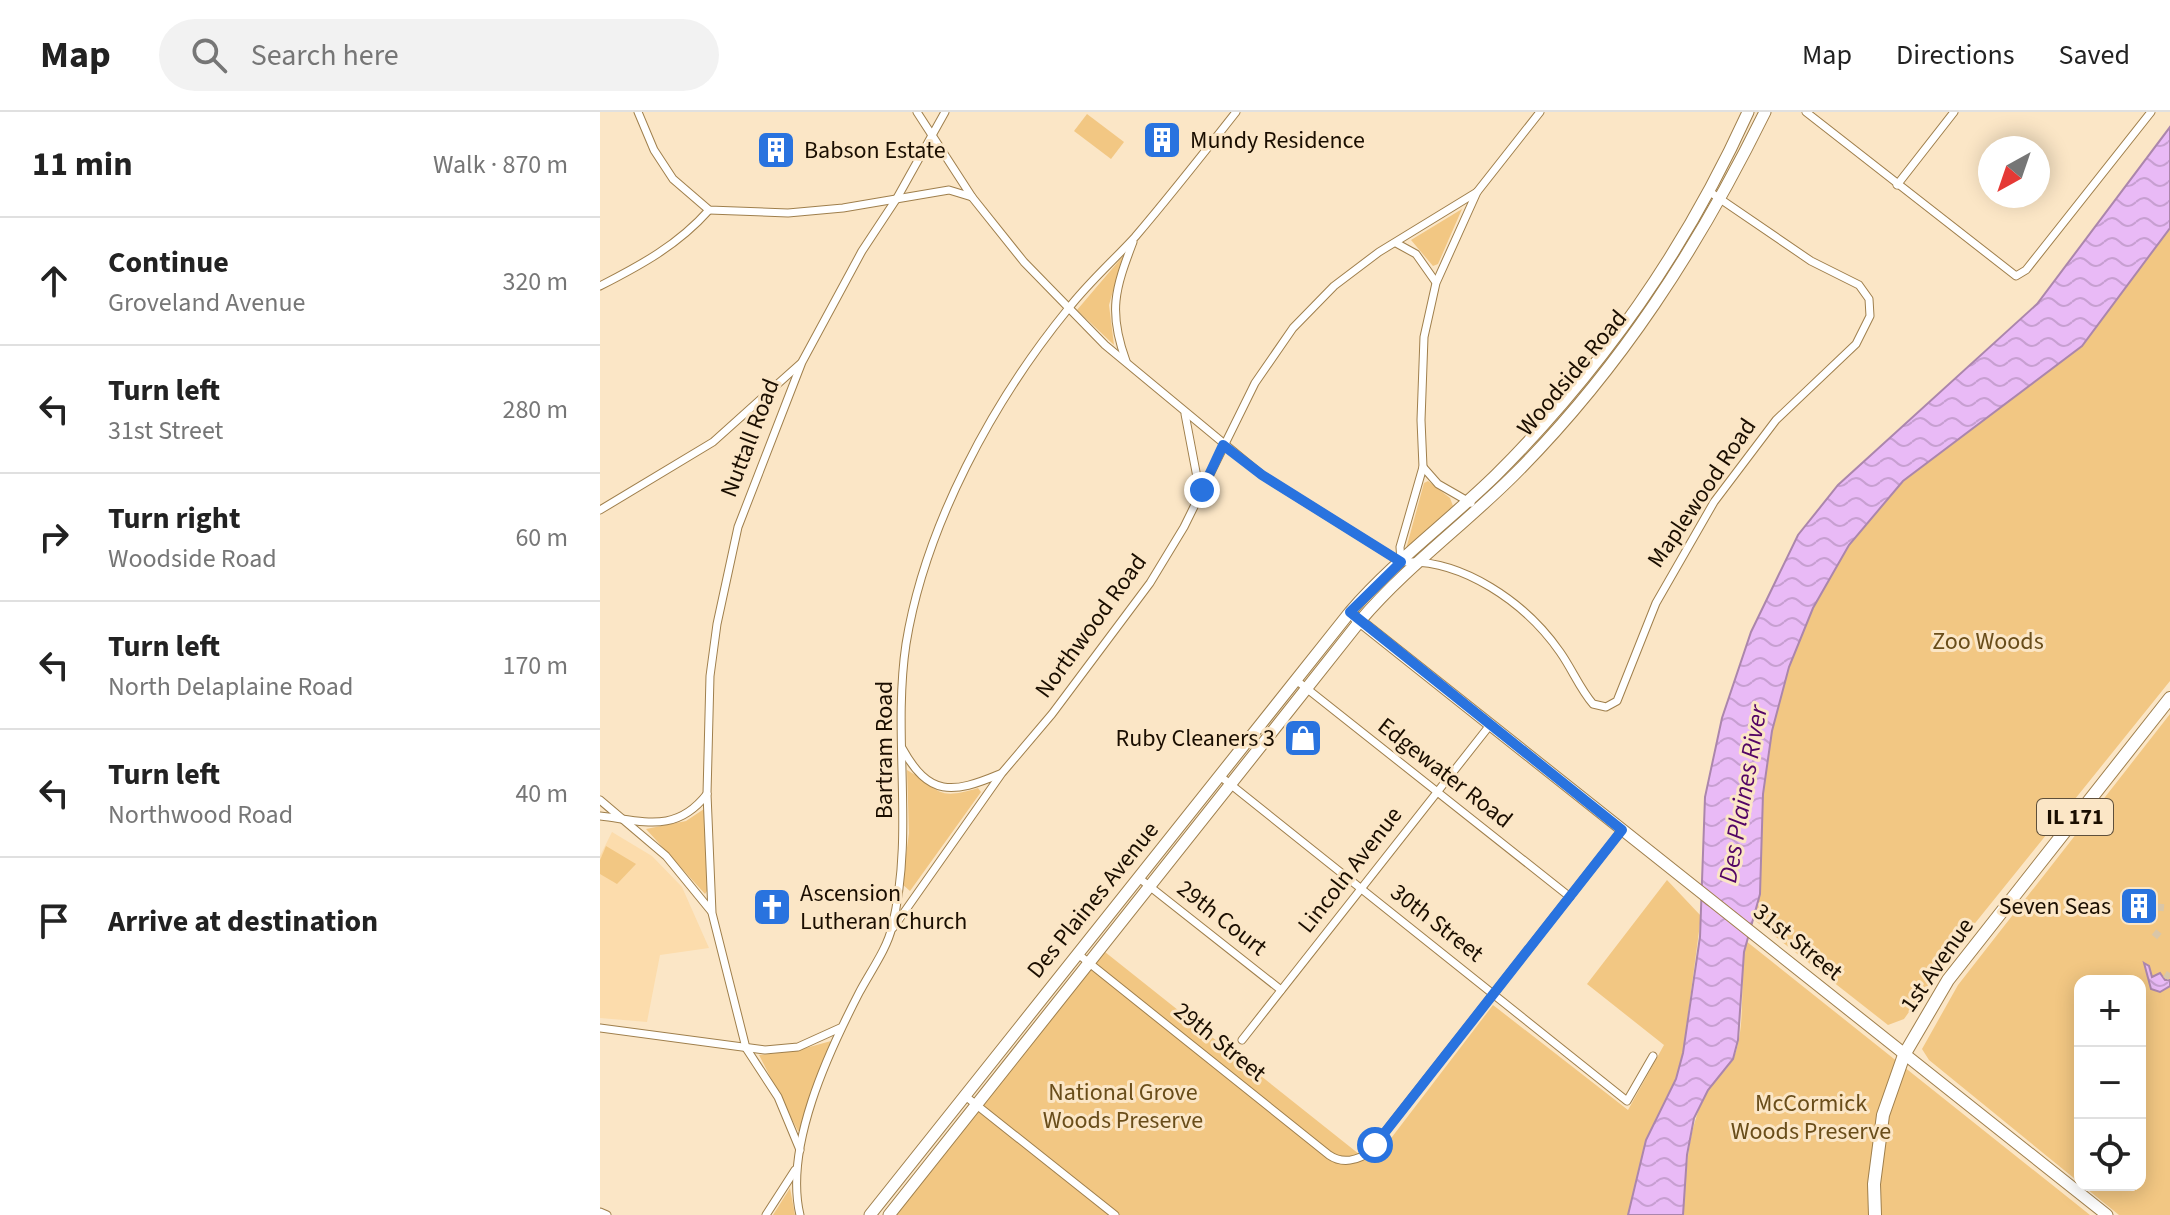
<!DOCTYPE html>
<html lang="en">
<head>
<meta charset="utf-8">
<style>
  body { margin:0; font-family:"Source Sans 3",sans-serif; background:#f2f2f2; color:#222 }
  .controls { position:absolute; right:24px; bottom:24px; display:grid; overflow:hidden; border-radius:16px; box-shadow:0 4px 20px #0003 }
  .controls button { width:72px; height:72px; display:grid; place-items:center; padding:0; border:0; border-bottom:2px solid #e0e0e0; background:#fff; color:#222; font:40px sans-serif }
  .compass { position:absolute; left:1378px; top:24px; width:72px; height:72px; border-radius:50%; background:#fff; box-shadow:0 4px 20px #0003; rotate:220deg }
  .stop { position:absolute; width:24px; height:24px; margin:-18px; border:6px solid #2973df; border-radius:50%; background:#fff }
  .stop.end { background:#2973df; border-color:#fff; box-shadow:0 2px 8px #0008 }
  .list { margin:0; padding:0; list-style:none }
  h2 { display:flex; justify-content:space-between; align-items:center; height:104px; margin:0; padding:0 32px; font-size:34px }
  h2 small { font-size:26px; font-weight:400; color:#767676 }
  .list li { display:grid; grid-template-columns:52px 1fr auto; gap:24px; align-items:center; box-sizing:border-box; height:128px; padding:0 32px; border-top:2px solid #e0e0e0 }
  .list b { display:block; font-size:30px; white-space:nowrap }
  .list p { margin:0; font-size:26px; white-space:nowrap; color:#767676 }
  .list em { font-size:26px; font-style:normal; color:#767676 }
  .icon { flex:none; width:44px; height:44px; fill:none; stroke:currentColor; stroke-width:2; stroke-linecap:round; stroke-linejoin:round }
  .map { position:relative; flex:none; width:1570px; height:1103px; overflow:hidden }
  header { display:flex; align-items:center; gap:48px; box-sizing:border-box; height:112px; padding:0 40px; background:#fff; border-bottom:2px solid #e0e0e0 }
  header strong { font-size:38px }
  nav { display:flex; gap:44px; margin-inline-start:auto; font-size:28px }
  .search { width:560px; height:72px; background:#f2f2f2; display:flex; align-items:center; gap:20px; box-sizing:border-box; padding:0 28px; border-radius:44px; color:#767676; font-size:30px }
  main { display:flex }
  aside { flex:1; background:#fff }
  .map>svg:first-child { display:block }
  .built { fill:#fcdcac }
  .park { fill:#f2c783 }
  .water { fill:url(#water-waves); stroke:#ab86ac; stroke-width:2 }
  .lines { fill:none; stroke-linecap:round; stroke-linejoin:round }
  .street-tunnel { stroke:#d9c6a8; stroke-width:7; stroke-dasharray:7 3.5; stroke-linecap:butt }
  .street-casing { stroke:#9f7f4c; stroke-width:9 }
  .secondary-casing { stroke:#9f7f4c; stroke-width:13 }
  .primary-casing { stroke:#9f7f4c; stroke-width:14 }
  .street { stroke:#fff; stroke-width:7 }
  .secondary { stroke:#fff; stroke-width:11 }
  .primary { stroke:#fff; stroke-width:12 }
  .route { stroke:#2973df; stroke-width:10 }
  .labels { text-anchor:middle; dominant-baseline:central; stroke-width:6; stroke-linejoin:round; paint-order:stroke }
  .shield { fill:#fbe6c6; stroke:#5e4f3b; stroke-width:2 }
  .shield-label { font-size:22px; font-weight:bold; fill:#1a0e00 }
  .poi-label { font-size:24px; fill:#1a0e00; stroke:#fbe6c6; text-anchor:start }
  .street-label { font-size:24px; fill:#1a0e00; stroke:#fbe6c6 }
  .park-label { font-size:24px; fill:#694d1a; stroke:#fbe6c6 }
  .water-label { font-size:26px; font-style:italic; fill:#530465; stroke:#fbe6c6 }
</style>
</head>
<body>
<header>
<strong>Map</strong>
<div class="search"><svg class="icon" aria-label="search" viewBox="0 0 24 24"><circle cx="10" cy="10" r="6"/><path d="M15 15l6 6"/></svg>Search here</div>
<nav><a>Map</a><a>Directions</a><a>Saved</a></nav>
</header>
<main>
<aside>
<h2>11 min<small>Walk · 870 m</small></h2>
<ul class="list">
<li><svg class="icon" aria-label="ahead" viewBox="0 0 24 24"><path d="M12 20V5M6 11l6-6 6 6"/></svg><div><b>Continue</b><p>Groveland Avenue</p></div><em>320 m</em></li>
<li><svg class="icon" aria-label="left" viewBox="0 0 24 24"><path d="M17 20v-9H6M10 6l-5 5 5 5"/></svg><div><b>Turn left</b><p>31st Street</p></div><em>280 m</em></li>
<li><svg class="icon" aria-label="right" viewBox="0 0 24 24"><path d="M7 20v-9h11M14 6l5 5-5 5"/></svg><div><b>Turn right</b><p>Woodside Road</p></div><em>60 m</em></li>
<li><svg class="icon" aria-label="left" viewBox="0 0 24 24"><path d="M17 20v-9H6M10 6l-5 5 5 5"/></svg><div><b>Turn left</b><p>North Delaplaine Road</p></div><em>170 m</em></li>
<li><svg class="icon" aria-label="left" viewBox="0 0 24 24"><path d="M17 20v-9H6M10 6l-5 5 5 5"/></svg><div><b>Turn left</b><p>Northwood Road</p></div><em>40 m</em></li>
<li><svg class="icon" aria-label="arrive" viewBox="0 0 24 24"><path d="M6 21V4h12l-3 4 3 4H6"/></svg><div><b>Arrive at destination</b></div></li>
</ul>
</aside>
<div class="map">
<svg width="1570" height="1103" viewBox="0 0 1570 1103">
  <defs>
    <pattern id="water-waves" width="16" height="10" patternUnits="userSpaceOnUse" patternTransform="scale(2)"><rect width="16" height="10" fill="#e9baf6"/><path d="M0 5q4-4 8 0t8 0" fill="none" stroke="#c79fd1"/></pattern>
  </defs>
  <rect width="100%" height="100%" fill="#fbe6c6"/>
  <path class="built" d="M12 720 52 744 82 775 109 836 60 843 47 910 0 906V744Z"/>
  <g class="park">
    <path d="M487 2 524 30 511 47 474 19Z"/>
    <path d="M862 97 838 152 833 154 811 128Z"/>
    <path d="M1570 116V569L1351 841 1304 907 1288 913 1153 807 1160 782 1163 682 1172 619 1189 555 1213 496 1249 433 1303 369 1482 234Z"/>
    <path d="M523 144 509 193 514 233 477 198Z"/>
    <path d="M828 369 850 386 853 394 806 437 824 371Z"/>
    <path d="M1570 602V1103H1519L1482 1073H1540V869H1480V1071L1329 948 1322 937 1358 873Z"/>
    <path d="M307 658C340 676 334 690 378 676L381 680 310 779 302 772 309 721Z"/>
    <path d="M104 697 107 779 105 782 46 717 86 709Z"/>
    <path d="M6 734 36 752 17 772 0 762V748Z"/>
    <path d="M1067 768 1101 804 1083 941 1076 967 1046 1028 1028 1103H295L505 840 769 1050 792 1025 893 893 1028 998 1064 933 987 872Z"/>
    <path d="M1146 829 1490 1103H1083C1087 1060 1086 1020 1106 982 1113 969 1126 960 1133 947 1147 918 1139 863 1146 829Z"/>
    <path d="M231 929 200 1019H198L159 943 195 939Z"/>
    <path d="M190 1076 195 1103H173Z"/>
  </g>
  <g class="water">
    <path d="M1570 15V116L1482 234 1303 369 1249 433 1213 496 1189 555 1172 619 1163 682 1160 782 1144 840 1138 928 1133 947 1108 978 1094 1006 1087 1043 1083 1103H1028L1046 1028 1076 967 1083 941 1100 825 1105 685 1122 606 1151 520 1198 423 1238 373 1437 192Z"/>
    <path d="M1544 851 1549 854 1552 865 1560 861 1565 868H1570V874L1560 880 1551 877Z"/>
  </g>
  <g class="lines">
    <g class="street-tunnel">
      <path d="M1557 795 1567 796"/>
      <path d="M1554 820 1560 825"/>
      <path d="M1565 862 1570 865"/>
    </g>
    <defs>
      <g id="street">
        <path d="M38 0 54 38 73 67 109 98 188 101 243 96 349 78 372 85"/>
        <path d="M317 0 372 85 424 150 505 233 662 363 801 450"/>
        <path d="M1206 0 1416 164 1426 158 1551 0"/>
        <path d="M1297 73 1354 0"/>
        <path d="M796 131 816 142 835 169"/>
        <path d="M0 174C41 153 78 133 109 98"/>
        <path d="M526 249C508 200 515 177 533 130"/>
        <path d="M585 302 600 381"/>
        <path d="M823 355 838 372 871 391"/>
        <path d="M0 398 113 330 200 252"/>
        <path d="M801 450C862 446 926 491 960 540 972 557 980 577 993 592L1006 595 1017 589 1056 491 1114 390 1176 308 1256 232 1270 204 1269 187 1259 173 1211 149 1110 80"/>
        <path d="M801 450 800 435 823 355 821 308 824 225 836 171 877 80 940 0"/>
        <path d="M696 568 970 785"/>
        <path d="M302 636C329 685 352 682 400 662"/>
        <path d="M620 664 1027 989 1053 944"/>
        <path d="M0 688 66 744 111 799"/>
        <path d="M0 704C44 709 76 722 107 682"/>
        <path d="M539 766 681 878"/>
        <path d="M293 816 402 661 452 602 550 471 584 415 655 271 693 216 734 174 779 140 877 80"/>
        <path d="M478 842 729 1043C742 1052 758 1049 770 1039L1022 718"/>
        <path d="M0 916 165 938 198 935 240 916"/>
        <path d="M642 928 890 613"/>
        <path d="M364 983 515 1103"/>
        <path d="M200 1038 178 985 146 936 112 801 107 682 110 564 117 512 138 415 202 250 262 139 297 86 345 0"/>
        <path d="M0 1100 7 1103"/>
        <path d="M166 1103 195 1058"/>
        <path d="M200 1103C184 1035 228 941 259 881 270 860 287 837 292 815 315 721 292 626 306 532 325 414 393 289 468 197 488 171 513 149 535 125 570 84 603 42 636 0"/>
      </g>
      <g id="secondary">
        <path d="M756 506 1507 1103"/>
        <path d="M270 1103 750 500C793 450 848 410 896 363 1002 257 1086 137 1148 0"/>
        <path d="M289 1103 760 509C806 455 864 413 914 363 1020 257 1099 134 1165 0"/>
      </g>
      <path id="primary" d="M1275 1103 1274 1072 1283 1003 1304 943 1348 868 1570 586"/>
    </defs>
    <use href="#street" class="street-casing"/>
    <use href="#secondary" class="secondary-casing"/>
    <use href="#primary" class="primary-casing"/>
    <use href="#street" class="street"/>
    <use href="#secondary" class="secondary"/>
    <use href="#primary" class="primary"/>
  </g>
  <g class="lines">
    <path class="route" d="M602 378 623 333 662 363 801 450 750 500 1022 718 775 1033"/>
  </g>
  <defs>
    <symbol id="building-square" viewBox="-11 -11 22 22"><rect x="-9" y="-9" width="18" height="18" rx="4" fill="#2973df" stroke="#fbe6c6"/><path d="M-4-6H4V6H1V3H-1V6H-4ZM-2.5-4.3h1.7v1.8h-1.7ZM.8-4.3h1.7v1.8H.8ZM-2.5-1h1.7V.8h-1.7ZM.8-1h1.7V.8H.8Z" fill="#fff"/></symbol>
    <symbol id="shop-square" viewBox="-11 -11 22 22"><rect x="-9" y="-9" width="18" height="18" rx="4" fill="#2973df" stroke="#fbe6c6"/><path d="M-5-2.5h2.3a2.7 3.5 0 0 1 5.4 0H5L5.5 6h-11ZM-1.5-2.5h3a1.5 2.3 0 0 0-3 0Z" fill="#fff"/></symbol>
    <symbol id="church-square" viewBox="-11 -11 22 22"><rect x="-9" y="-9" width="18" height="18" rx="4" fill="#2973df" stroke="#fbe6c6"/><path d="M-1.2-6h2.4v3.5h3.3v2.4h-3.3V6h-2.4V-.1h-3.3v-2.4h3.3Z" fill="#fff"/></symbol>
  </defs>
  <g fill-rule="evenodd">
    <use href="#building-square" x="540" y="6" width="44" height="44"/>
    <use href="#building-square" x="154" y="16" width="44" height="44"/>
    <use href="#shop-square" x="681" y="604" width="44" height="44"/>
    <use href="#building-square" x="1517" y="772" width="44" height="44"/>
    <use href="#church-square" x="150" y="773" width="44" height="44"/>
  </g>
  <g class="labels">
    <rect class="shield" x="1437" y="687" width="76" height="36" rx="6"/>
    <g class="shield-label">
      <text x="1475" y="705">IL 171</text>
    </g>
    <g class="poi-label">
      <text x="590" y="28">Mundy Residence</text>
      <text x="204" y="38">Babson Estate</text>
      <text x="675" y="626" text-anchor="end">Ruby Cleaners 3</text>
      <text x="200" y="781">Ascension<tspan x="200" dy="28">Lutheran Church</tspan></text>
      <text x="1511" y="794" text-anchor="end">Seven Seas</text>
    </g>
    <g class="street-label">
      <text transform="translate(972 261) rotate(-50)">Woodside Road</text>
      <text transform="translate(150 326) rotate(-69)">Nuttall Road</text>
      <text transform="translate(1102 381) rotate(-56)">Maplewood Road</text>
      <text transform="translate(491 514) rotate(-54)">Northwood Road</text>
      <text transform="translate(284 638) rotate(-90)">Bartram Road</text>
      <text transform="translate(845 661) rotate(38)">Edgewater Road</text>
      <text transform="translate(750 758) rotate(-52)">Lincoln Avenue</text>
      <text transform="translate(493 788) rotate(-51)">Des Plaines Avenue</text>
      <text transform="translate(622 806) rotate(38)">29th Court</text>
      <text transform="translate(837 811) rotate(38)">30th Street</text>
      <text transform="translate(1198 830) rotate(39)">31st Street</text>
      <text transform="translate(1337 853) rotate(-55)">1st Avenue</text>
      <text transform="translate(620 930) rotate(39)">29th Street</text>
    </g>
    <g class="park-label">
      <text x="1388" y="529">Zoo Woods</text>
      <text x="523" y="980">National Grove<tspan x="523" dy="28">Woods Preserve</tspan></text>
      <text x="1211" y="991">McCormick<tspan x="1211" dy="28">Woods Preserve</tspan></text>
    </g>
    <g class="water-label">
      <text transform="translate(1143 682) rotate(-80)">Des Plaines River</text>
    </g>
  </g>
</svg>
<div class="controls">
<button>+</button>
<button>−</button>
<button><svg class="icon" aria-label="locate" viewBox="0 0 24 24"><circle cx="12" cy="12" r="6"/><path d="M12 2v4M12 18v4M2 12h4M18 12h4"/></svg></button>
</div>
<svg class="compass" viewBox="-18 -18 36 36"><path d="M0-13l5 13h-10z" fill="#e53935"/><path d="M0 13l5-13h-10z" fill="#767676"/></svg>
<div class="stop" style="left:775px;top:1033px"></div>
<div class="stop end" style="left:602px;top:378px"></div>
</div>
</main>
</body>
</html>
